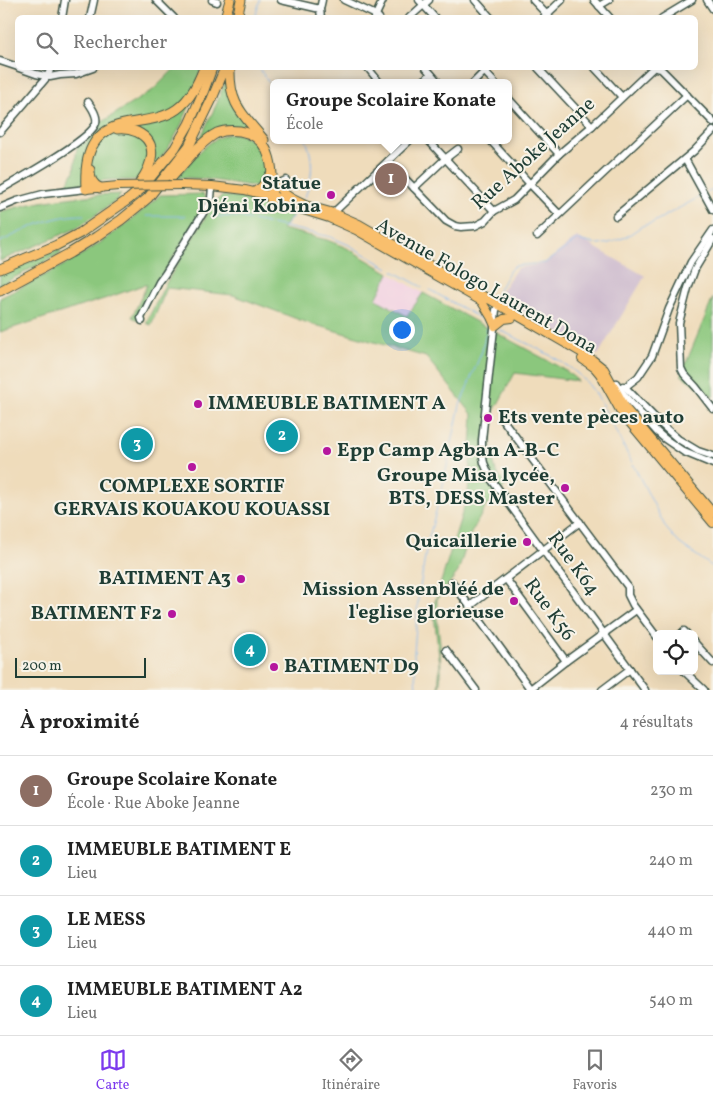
<!DOCTYPE html>
<html lang="fr">
<head>
<meta charset="utf-8">
<style>
  body { margin:0; font-family:Vollkorn,serif; background:#f6f6f6; color:#222 }
  .controls { position:absolute; right:15px; bottom:15px; display:grid; overflow:hidden; border-radius:8px; box-shadow:0 5px 20px #0002 }
  .controls button { width:45px; height:45px; display:grid; place-items:center; padding:0; border:0; border-bottom:1px solid #e0e0e0; background:#fff; color:#222; font:25px sans-serif }
  .scale { position:absolute; left:15px; bottom:12px; width:131px; box-sizing:border-box; padding-left:5px; border:2px solid #1f3d34; border-top:0; font-size:14px; line-height:18px; white-space:nowrap; color:#1f3d34; -webkit-text-stroke:4px #f7f3e8; paint-order:stroke }
  .you { position:absolute; left:401px; top:329px; width:18px; height:18px; margin:-12px; border:4px solid #fff; border-radius:50%; background:#1a73e8; box-shadow:0 0 0 8px #1a73e833 }
  .badge { display:grid; place-items:center; width:32px; height:32px; border-radius:50%; background:#7c3aed; color:#fff; font-size:16px; font-weight:700 }
  .pin { position:absolute; translate:-50% -50%; border:2px solid #fff; box-shadow:0 1px 5px #0006 }
  .popup { position:absolute; left:270px; top:79px; width:242px; height:65px; box-sizing:border-box; display:grid; place-content:center; border-radius:8px; background:#fff; filter:drop-shadow(0 1px 4px #0005); font-size:16px; white-space:nowrap; color:#767676 }
  .popup b { font-size:19px; color:#222 }
  .popup::after { content:''; position:absolute; left:50%; top:100%; margin-left:-10px; border:10px solid transparent; border-top-color:#fff }
  .list { margin:0; padding:0; list-style:none }
  h2 { display:flex; justify-content:space-between; align-items:center; height:65px; margin:0; padding:0 20px; font-size:21px }
  h2 small { font-size:16px; font-weight:400; color:#767676 }
  .list li { display:grid; grid-template-columns:32px 1fr auto; gap:15px; align-items:center; box-sizing:border-box; height:70px; padding:0 20px; border-top:1px solid #e0e0e0 }
  .list b { display:block; font-size:19px; white-space:nowrap }
  .list p { margin:0; font-size:16px; white-space:nowrap; color:#767676 }
  .list em { font-size:16px; font-style:normal; color:#767676 }
  .icon { flex:none; width:28px; height:28px; fill:none; stroke:currentColor; stroke-width:2; stroke-linecap:round; stroke-linejoin:round }
  .map { position:relative; flex:none; width:713px; height:690px; overflow:hidden }
  .search { position:absolute; background:#fff; box-shadow:0 5px 20px #0002; left:15px; right:15px; top:15px; height:55px; display:flex; align-items:center; gap:12px; box-sizing:border-box; padding:0 18px; border-radius:8px; color:#767676; font-size:19px }
  .sheet { height:345px; background:#fff }
  nav { display:flex; justify-content:space-around; align-items:center; box-sizing:border-box; height:70px; border-top:1px solid #e0e0e0; background:#fff; font-size:14px; color:#767676 }
  nav a { display:grid; justify-items:center; gap:2px }
  nav .on { color:#7c3aed }
  .map>svg:first-child { display:block }
  .built { fill:#f2cfe1 }
  .industrial { fill:#cfbdcf }
  .green { fill:#8bc77d; stroke:#558258 }
  .lines { fill:none; stroke-linecap:round; stroke-linejoin:round }
  .stream { stroke:#82b7f0; stroke-width:1 }
  .minor-casing { stroke:#3e5548; stroke-width:9 }
  .major-casing { stroke:#3e5548; stroke-width:10 }
  .highway-casing { stroke:#3e5548; stroke-width:11 }
  .minor { stroke:#fff; stroke-width:6 }
  .major { stroke:#f9bf6d; stroke-width:8 }
  .highway { stroke:#f9bf6d; stroke-width:9 }
  .major-bridge-casing { stroke:#3e5548; stroke-width:10; stroke-linecap:butt }
  .major-bridge { stroke:#f9bf6d; stroke-width:8 }
  .poi-dot { fill:#b5179e; stroke:#f7f3e8; stroke-width:2 }
  .labels { text-anchor:middle; dominant-baseline:central; stroke-width:4; stroke-linejoin:round; paint-order:stroke }
  .street-label { font-size:20px; fill:#1f3d34; stroke:#f7f3e8 }
  .poi-label { font-size:20px; font-weight:bold; fill:#1f3d34; stroke:#f7f3e8; text-anchor:end }
</style>
</head>
<body>
<div class="map">
<svg width="713" height="690" viewBox="0 0 713 690">
  <rect width="100%" height="100%" fill="#f7f3e8"/>
  <filter id="ink" filterUnits="userSpaceOnUse"><feTurbulence type="fractalNoise" baseFrequency=".02" numOctaves="2"/><feDisplacementMap in="SourceGraphic" scale="10" xChannelSelector="R" yChannelSelector="G"/><feConvolveMatrix kernelMatrix="1 2 1 2 8 2 1 2 1" color-interpolation-filters="sRGB"/></filter>
  <filter id="wash" filterUnits="userSpaceOnUse"><feTurbulence type="fractalNoise" baseFrequency=".0096" numOctaves="4" result="noise"/><feDisplacementMap in="SourceGraphic" scale="20" xChannelSelector="R" yChannelSelector="G"/><feGaussianBlur stdDeviation="1.12" result="paint"/><feColorMatrix in="noise" values="0 0 0 0 0 0 0 0 0 0 0 0 0 0 0 0 0 1.4 0 .05"/><feComposite in="paint" operator="in"/></filter>
  <g filter="url(#wash)">
    <rect width="100%" height="100%" fill="#efdcbb"/>
    <path class="built" d="M389 273 423 293 407 316 376 299Z"/>
    <path class="industrial" d="M577 237 645 276 598 355 497 297 517 268 544 264Z"/>
    <g class="green">
      <path d="M175 68H201C191 105 179 141 150 169 146 172 142 177 138 179 132 181 125 180 119 180 101 179 83 184 65 186L74 172 77 147 86 142 94 127 153 90Z"/>
      <path d="M227 77 252 130 230 127 198 143 217 103Z"/>
      <path d="M234 133C261 141 261 145 269 171L259 187 205 179 177 177C195 158 207 137 234 133Z"/>
      <path d="M121 194 118 199 77 228 0 261V212C39 200 81 195 121 194Z"/>
      <path d="M203 194 206 199V204L148 298 138 320 132 317 147 285H143L107 298 0 332V298C22 287 44 276 66 264 100 245 132 221 160 195Z"/>
      <path d="M223 196C241 195 276 206 295 211L282 229 327 240 347 248 389 273 376 299 407 316 423 293 565 370 578 381 515 373 493 413 491 438V449L495 468 499 476 506 485 486 506 469 537 458 572 437 599V618L440 643 441 671 439 690H438L440 664 433 608 468 494 473 415 426 357 305 322 233 295 167 288 151 325 146 323 165 285 215 201Z"/>
      <path d="M59 249 61 253 0 285V275Z"/>
      <path d="M713 298V397L681 375Z"/>
    </g>
    <g class="lines">
      <g class="stream">
        <path d="M255 18 260 0"/>
        <path d="M259 68 274 90"/>
        <path d="M706 193 713 190"/>
        <path d="M305 197C313 176 314 161 306 140"/>
        <path d="M146 216H185"/>
        <path d="M211 216 239 217 331 237 349 245 388 268"/>
        <path d="M284 227 296 213"/>
        <path d="M0 242C29 228 51 215 84 215"/>
        <path d="M393 271 422 287"/>
        <path d="M430 290 487 322"/>
        <path d="M495 300 496 295 510 270 514 266 545 263 577 240 599 245 609 243 626 237 642 226 652 223 703 195"/>
        <path d="M500 330C525 343 557 356 578 374 586 380 592 389 598 397L666 528 679 543 713 567"/>
        <path d="M416 690 414 653 418 600 427 545 443 485 460 405 482 351 489 321"/>
      </g>
    </g>
  </g>
  <g filter="url(#ink)">
    <g class="lines">
      <defs>
        <g id="minor">
          <path d="M156 0 174 18"/>
          <path d="M212 0 217 2"/>
          <path d="M281 0 320 9"/>
          <path d="M344 0 376 15 379 18"/>
          <path d="M419 0 435 18"/>
          <path d="M475 0 491 18"/>
          <path d="M533 0 550 18"/>
          <path d="M594 0 610 18"/>
          <path d="M707 0 713 9"/>
          <path d="M599 6 609 0"/>
          <path d="M375 17 383 0"/>
          <path d="M62 18 65 0"/>
          <path d="M90 18 94 0"/>
          <path d="M321 18 320 9 322 0"/>
          <path d="M409 18 429 0"/>
          <path d="M543 18 562 0"/>
          <path d="M662 18 692 0"/>
          <path d="M0 61 18 67"/>
          <path d="M19 68 36 74 50 77 60 75 76 74 93 68"/>
          <path d="M368 68 380 83"/>
          <path d="M426 68 439 83"/>
          <path d="M481 68 495 83"/>
          <path d="M538 68 592 126"/>
          <path d="M595 68 622 97"/>
          <path d="M656 68 661 69 667 75 713 122"/>
          <path d="M421 83 431 74"/>
          <path d="M473 83 488 68"/>
          <path d="M508 98 559 154"/>
          <path d="M0 132 47 77 51 68"/>
          <path d="M428 140 494 211"/>
          <path d="M490 140 530 184 559 214"/>
          <path d="M685 159 713 210"/>
          <path d="M388 161 446 221 455 226 461 227 475 226 485 221 494 211 514 200 559 154 592 126 653 68"/>
          <path d="M275 187 277 184 286 180"/>
          <path d="M414 188 445 159 458 149"/>
          <path d="M0 190C18 179 91 140 96 123 98 116 92 108 88 102"/>
          <path d="M0 208 17 201 43 194 86 189"/>
          <path d="M331 215 410 140"/>
          <path d="M616 216 694 151 713 131"/>
          <path d="M537 236 687 95"/>
          <path d="M713 239 695 269 688 288 679 323 681 368 684 374 696 387 713 409"/>
          <path d="M499 305 496 310 482 440V452L484 463 491 479 645 690"/>
          <path d="M142 321 141 318 159 282 165 274 208 205 211 199 212 186"/>
          <path d="M616 383 625 396 657 432 665 439 684 452 713 464"/>
          <path d="M623 386 625 387 662 425 678 439 698 451 713 456"/>
          <path d="M625 387 638 377 652 356 669 309 691 262 713 230"/>
          <path d="M503 420 628 587V595L633 605 657 637"/>
          <path d="M506 579 566 661"/>
          <path d="M452 582 531 690"/>
          <path d="M470 606 580 522"/>
          <path d="M681 634 684 631 687 634"/>
          <path d="M694 642 713 663"/>
          <path d="M446 650 476 690"/>
          <path d="M684 671 704 690"/>
          <path d="M529 690 566 661 636 610"/>
          <path d="M602 690 630 669"/>
        </g>
        <g id="major">
          <path d="M181 185 212 186 245 190 276 197 334 213 359 224 589 357 604 369 626 409 713 513"/>
          <path d="M86 189 118 186"/>
          <path d="M300 209 329 218 356 230 483 302"/>
          <path d="M482 302 491 317 495 326 504 319 512 318"/>
          <path d="M582 359 595 368 600 374 621 412 713 523"/>
        </g>
        <g id="highway">
          <path d="M225 18 230 0"/>
          <path d="M237 18 241 0"/>
          <path d="M230 68C229 105 242 113 264 140"/>
          <path d="M117 129C125 128 130 129 137 132 160 143 152 166 140 182"/>
          <path d="M90 170C90 179 92 184 100 188"/>
          <path d="M172 177C185 163 200 142 217 133 224 130 232 130 240 131 274 137 274 173 271 201"/>
          <path d="M277 184C284 196 291 199 304 205"/>
          <path d="M86 189C84 156 91 129 129 123 145 120 163 119 177 109 191 99 198 83 204 68"/>
          <path d="M255 192 262 187 270 175"/>
          <path d="M0 269 57 245 80 233 129 199 141 189 175 148 189 124 204 90 212 68"/>
          <path d="M0 291 70 253 96 237 121 220 148 198 189 146 211 101 225 68"/>
        </g>
      </defs>
      <use href="#minor" class="minor-casing"/>
      <use href="#major" class="major-casing"/>
      <use href="#highway" class="highway-casing"/>
      <use href="#minor" class="minor"/>
      <use href="#major" class="major"/>
      <use href="#highway" class="highway"/>
      <defs>
        <path id="major-bridge" d="M118 186 181 185"/>
      </defs>
      <use href="#major-bridge" class="major-bridge-casing"/>
      <use href="#major-bridge" class="major-bridge"/>
    </g>
  </g>
  <g class="poi-dot">
    <circle cx="331" cy="195" r="5"/>
    <circle cx="198" cy="404" r="5"/>
    <circle cx="488" cy="418" r="5"/>
    <circle cx="327" cy="451" r="5"/>
    <circle cx="192" cy="467" r="5"/>
    <circle cx="565" cy="488" r="5"/>
    <circle cx="527" cy="542" r="5"/>
    <circle cx="241" cy="579" r="5"/>
    <circle cx="514" cy="601" r="5"/>
    <circle cx="172" cy="614" r="5"/>
    <circle cx="274" cy="667" r="5"/>
  </g>
  <g class="labels">
    <g class="street-label">
      <text transform="translate(534 154) rotate(-42)">Rue Aboke Jeanne</text>
      <text transform="translate(486 287) rotate(30)">Avenue Fologo Laurent Dona</text>
      <text transform="translate(573 564) rotate(54)">Rue K64</text>
      <text transform="translate(549 610) rotate(54)">Rue K56</text>
    </g>
    <g class="poi-label">
      <text x="321" y="184">Statue<tspan x="321" dy="23">Djéni Kobina</tspan></text>
      <text x="208" y="404" text-anchor="start">IMMEUBLE BATIMENT A</text>
      <text x="498" y="418" text-anchor="start">Ets vente pèces auto</text>
      <text x="337" y="451" text-anchor="start">Epp Camp Agban A-B-C</text>
      <text x="555" y="476">Groupe Misa lycée,<tspan x="555" dy="23">BTS, DESS Master</tspan></text>
      <text x="192" y="487" text-anchor="middle">COMPLEXE SORTIF<tspan x="192" dy="23">GERVAIS KOUAKOU KOUASSI</tspan></text>
      <text x="517" y="542">Quicaillerie</text>
      <text x="231" y="579">BATIMENT A3</text>
      <text x="504" y="590">Mission Assenbléé de<tspan x="504" dy="23">l'eglise glorieuse</tspan></text>
      <text x="162" y="614">BATIMENT F2</text>
      <text x="284" y="667" text-anchor="start">BATIMENT D9</text>
    </g>
  </g>
</svg>
<div class="controls">
<button><svg class="icon" aria-label="locate" viewBox="0 0 24 24"><circle cx="12" cy="12" r="6"/><path d="M12 2v4M12 18v4M2 12h4M18 12h4"/></svg></button>
</div>
<div class="scale">200 m</div>
<div class="you"></div>
<div class="pin badge" style="left:391px;top:179px;background:#8d6e63">1</div>
<div class="popup"><b>Groupe Scolaire Konate</b>École</div>
<div class="pin badge" style="left:282px;top:436px;background:#0f9aa8">2</div>
<div class="pin badge" style="left:137px;top:444px;background:#0f9aa8">3</div>
<div class="pin badge" style="left:250px;top:650px;background:#0f9aa8">4</div>
<div class="search"><svg class="icon" aria-label="search" viewBox="0 0 24 24"><circle cx="10" cy="10" r="6"/><path d="M15 15l6 6"/></svg>Rechercher</div>
</div>
<section class="sheet">
<h2>À proximité<small>4 résultats</small></h2>
<ul class="list">
<li><span class="badge" style="background:#8d6e63">1</span><div><b>Groupe Scolaire Konate</b><p>École · Rue Aboke Jeanne</p></div><em>230 m</em></li>
<li><span class="badge" style="background:#0f9aa8">2</span><div><b>IMMEUBLE BATIMENT E</b><p>Lieu</p></div><em>240 m</em></li>
<li><span class="badge" style="background:#0f9aa8">3</span><div><b>LE MESS</b><p>Lieu</p></div><em>440 m</em></li>
<li><span class="badge" style="background:#0f9aa8">4</span><div><b>IMMEUBLE BATIMENT A2</b><p>Lieu</p></div><em>540 m</em></li>
</ul>
</section>
<nav>
<a class="on"><svg class="icon" aria-label="map" viewBox="0 0 24 24"><path d="M3 6l6-2 6 2 6-2v14l-6 2-6-2-6 2zM9 4v14M15 6v14"/></svg>Carte</a>
<a><svg class="icon" aria-label="directions" viewBox="0 0 24 24"><path d="M12 3l9 9-9 9-9-9zM9 14v-3h6M13 9l2 2-2 2"/></svg>Itinéraire</a>
<a><svg class="icon" aria-label="saved" viewBox="0 0 24 24"><path d="M7 4h10v16l-5-4-5 4z"/></svg>Favoris</a>
</nav>
</body>
</html>
